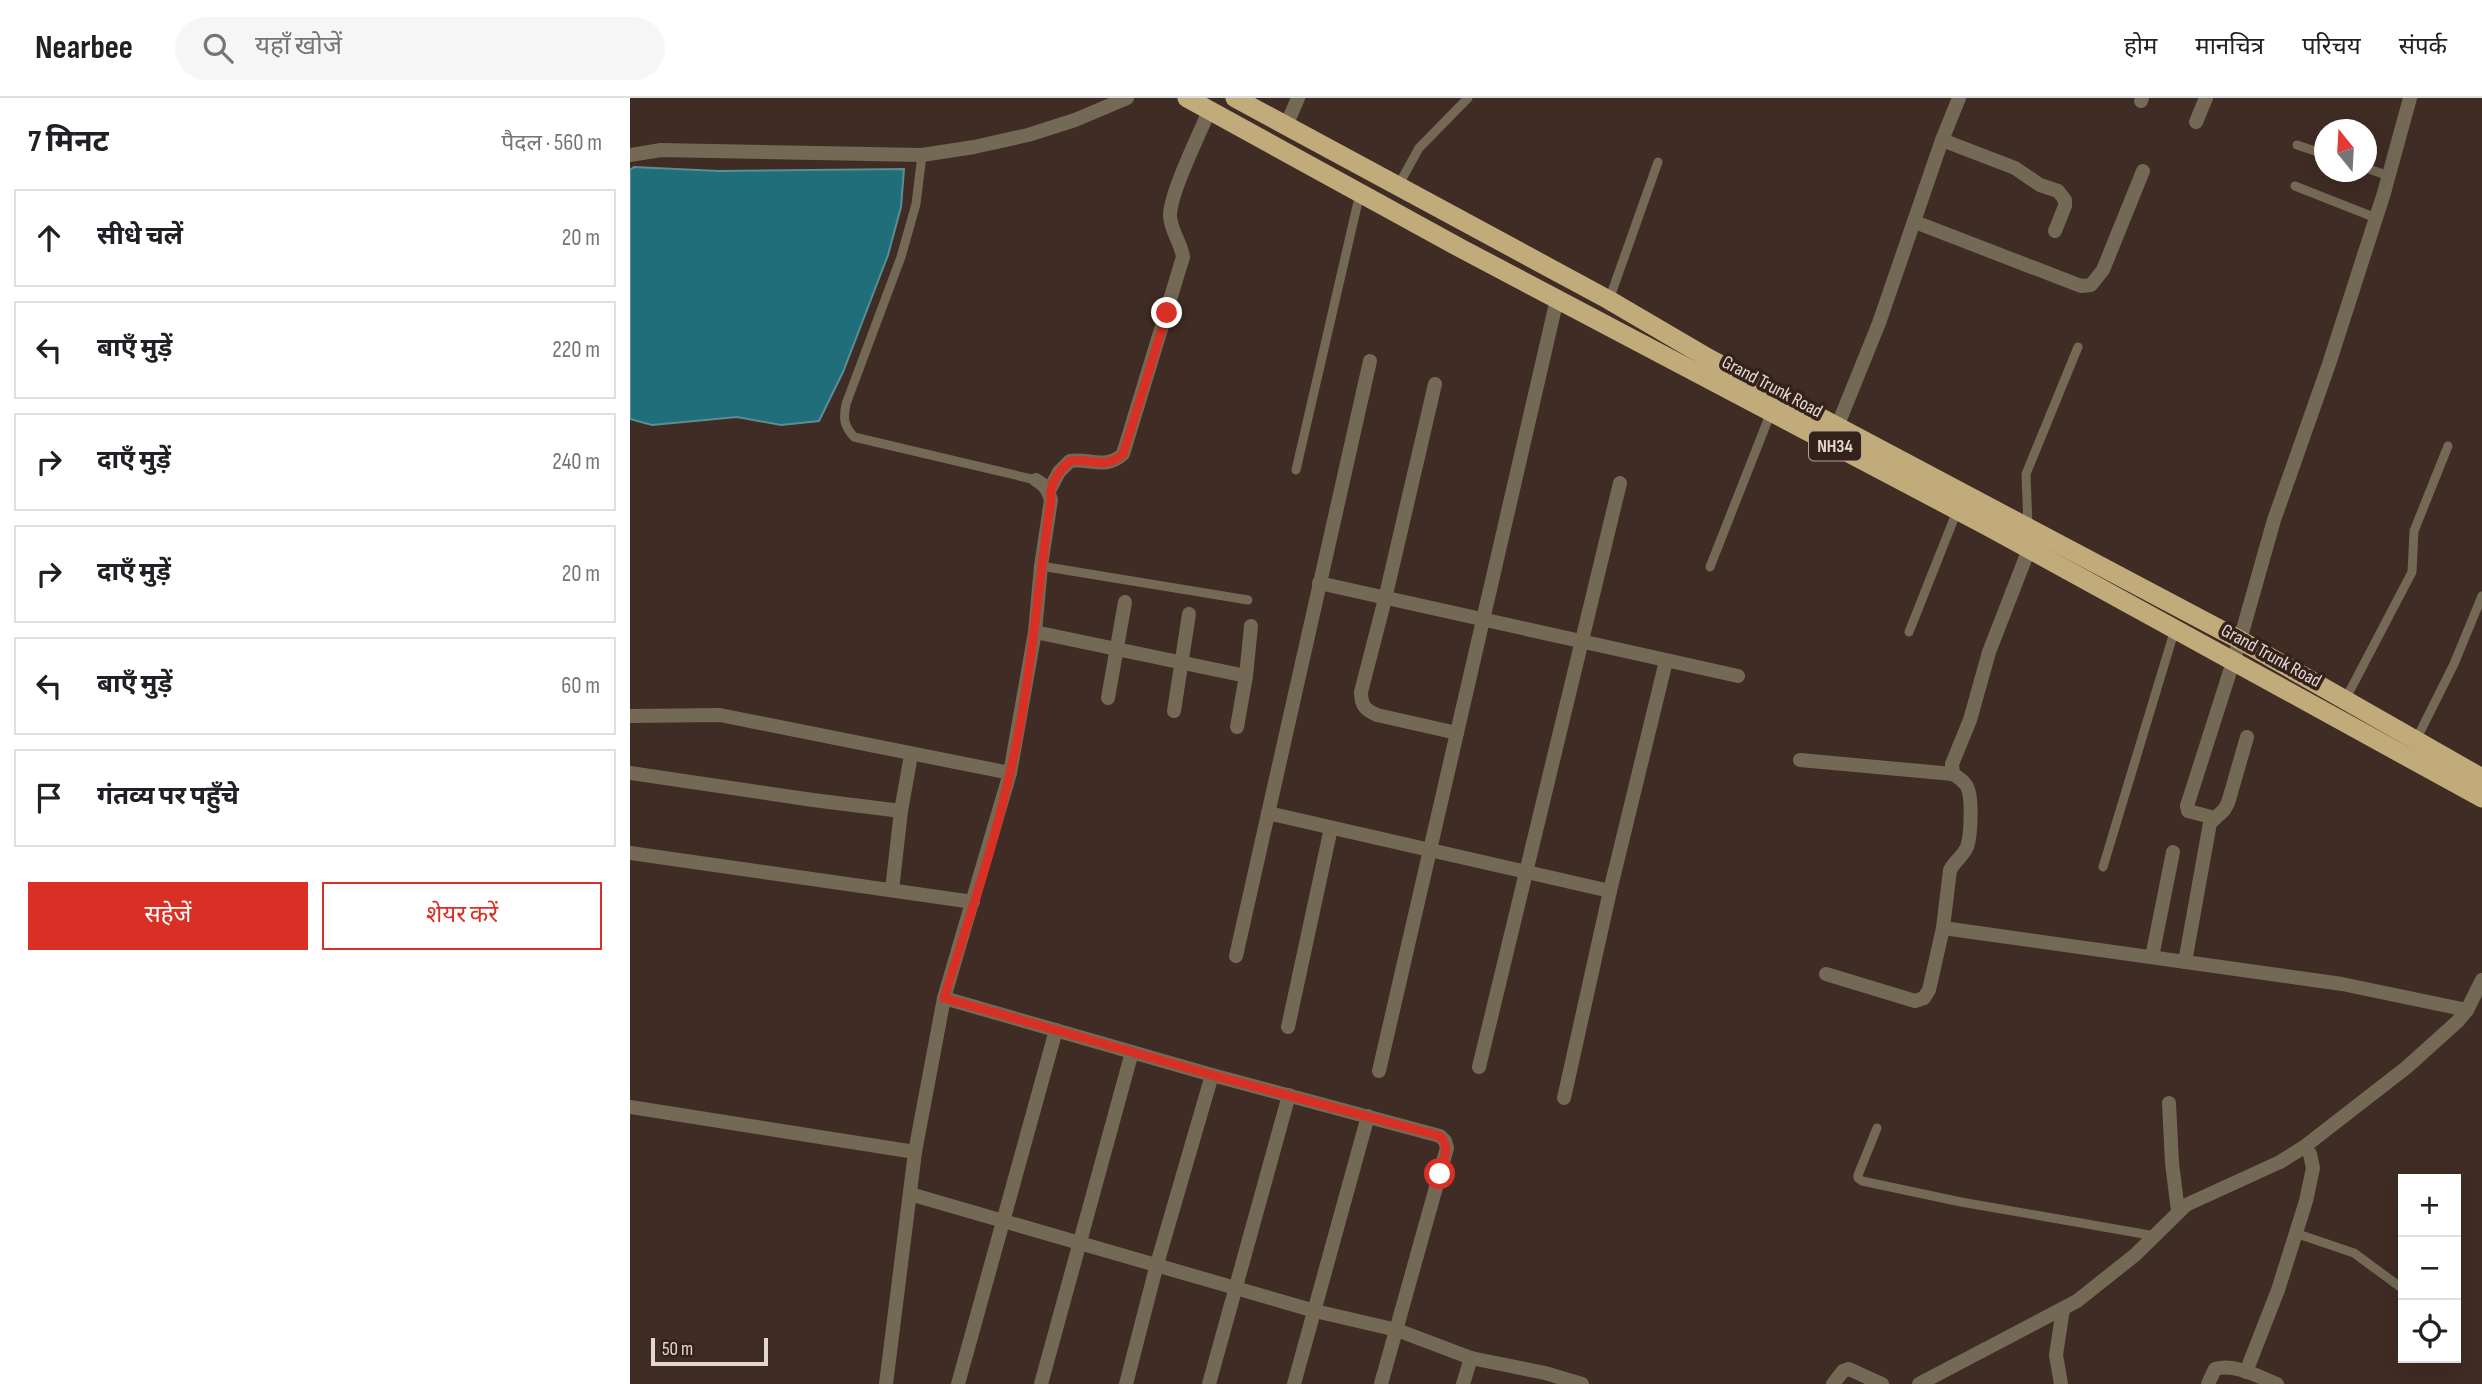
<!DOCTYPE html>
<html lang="hi">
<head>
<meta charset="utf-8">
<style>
  body { margin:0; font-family:"Sofia Sans Condensed","Noto Sans Devanagari",sans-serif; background:#f6f6f6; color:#202124 }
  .controls { position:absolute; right:21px; bottom:21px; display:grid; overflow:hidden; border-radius:0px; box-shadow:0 7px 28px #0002 }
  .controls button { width:63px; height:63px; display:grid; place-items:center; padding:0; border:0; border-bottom:2px solid #e0e0e0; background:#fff; color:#202124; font:35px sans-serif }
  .compass { position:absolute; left:1684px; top:21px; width:63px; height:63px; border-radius:50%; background:#fff; box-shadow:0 7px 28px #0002; rotate:342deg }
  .scale { position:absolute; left:21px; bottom:18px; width:117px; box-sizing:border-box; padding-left:7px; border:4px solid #e4d7d2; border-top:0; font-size:19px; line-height:24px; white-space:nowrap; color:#e4d7d2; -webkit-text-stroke:5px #34221a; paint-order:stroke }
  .stop { position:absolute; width:21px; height:21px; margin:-16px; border:5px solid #d93025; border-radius:50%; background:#fff }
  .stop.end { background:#d93025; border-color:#fff; box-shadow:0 2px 7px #0008 }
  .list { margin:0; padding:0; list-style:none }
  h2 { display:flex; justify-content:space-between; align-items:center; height:91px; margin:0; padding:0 28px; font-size:30px }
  h2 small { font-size:23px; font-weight:400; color:#757577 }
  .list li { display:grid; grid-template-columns:46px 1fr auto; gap:21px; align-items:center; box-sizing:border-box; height:98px; margin:0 14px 14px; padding:0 14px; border:2px solid #e0e0e0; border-radius:0px }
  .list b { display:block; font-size:26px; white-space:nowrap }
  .list em { font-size:23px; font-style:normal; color:#757577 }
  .actions { display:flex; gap:14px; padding:21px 28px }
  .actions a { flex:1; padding:16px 0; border:2px solid #d93025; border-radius:0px; text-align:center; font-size:24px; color:#d93025 }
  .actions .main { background:#d93025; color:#fff }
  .icon { flex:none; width:38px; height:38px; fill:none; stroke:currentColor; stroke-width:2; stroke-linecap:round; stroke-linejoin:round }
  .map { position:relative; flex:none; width:1852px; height:1286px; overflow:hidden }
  header { display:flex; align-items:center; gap:42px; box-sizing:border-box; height:98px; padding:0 35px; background:#fff; border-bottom:2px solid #e0e0e0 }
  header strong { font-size:33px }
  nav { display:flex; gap:38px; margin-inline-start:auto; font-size:24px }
  .search { width:490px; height:63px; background:#f6f6f6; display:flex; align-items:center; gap:18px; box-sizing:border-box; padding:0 24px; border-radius:38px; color:#757577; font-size:26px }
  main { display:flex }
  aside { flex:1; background:#fff }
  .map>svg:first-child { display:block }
  .water { fill:#1f6e79; stroke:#5a8e94; stroke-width:2 }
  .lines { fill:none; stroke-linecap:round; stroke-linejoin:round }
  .service { stroke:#736954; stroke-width:9 }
  .minor { stroke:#736954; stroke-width:14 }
  .trunk { stroke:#c2ab7a; stroke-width:19 }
  .route { stroke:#d93025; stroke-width:9 }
  .labels { text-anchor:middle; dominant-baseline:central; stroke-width:7; stroke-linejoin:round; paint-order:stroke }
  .shield { fill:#34221a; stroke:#afa19b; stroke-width:2 }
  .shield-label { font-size:18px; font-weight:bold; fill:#e4d7d2 }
  .street-label { font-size:19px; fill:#e4d7d2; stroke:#34221a }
</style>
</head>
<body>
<header>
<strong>Nearbee</strong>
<div class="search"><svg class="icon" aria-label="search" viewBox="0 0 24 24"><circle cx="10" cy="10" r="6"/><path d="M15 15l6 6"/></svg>यहाँ खोजें</div>
<nav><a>होम</a><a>मानचित्र</a><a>परिचय</a><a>संपर्क</a></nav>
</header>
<main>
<aside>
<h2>7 मिनट<small>पैदल · 560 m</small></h2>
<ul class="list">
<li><svg class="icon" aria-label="ahead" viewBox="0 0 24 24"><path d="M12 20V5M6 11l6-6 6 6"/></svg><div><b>सीधे चलें</b></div><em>20 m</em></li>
<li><svg class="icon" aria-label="left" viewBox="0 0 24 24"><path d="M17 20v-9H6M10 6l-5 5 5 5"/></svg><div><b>बाएँ मुड़ें</b></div><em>220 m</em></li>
<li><svg class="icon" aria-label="right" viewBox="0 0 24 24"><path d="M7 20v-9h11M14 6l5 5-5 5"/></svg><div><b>दाएँ मुड़ें</b></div><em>240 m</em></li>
<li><svg class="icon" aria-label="right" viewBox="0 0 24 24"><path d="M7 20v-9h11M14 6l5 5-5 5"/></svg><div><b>दाएँ मुड़ें</b></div><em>20 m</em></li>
<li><svg class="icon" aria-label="left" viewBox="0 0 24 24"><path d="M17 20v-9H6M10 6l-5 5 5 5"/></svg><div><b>बाएँ मुड़ें</b></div><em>60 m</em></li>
<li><svg class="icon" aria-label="arrive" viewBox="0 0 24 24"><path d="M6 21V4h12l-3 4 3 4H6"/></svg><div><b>गंतव्य पर पहुँचे</b></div></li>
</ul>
<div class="actions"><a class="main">सहेजें</a><a>शेयर करें</a></div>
</aside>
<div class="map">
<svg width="1852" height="1286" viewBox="0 0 1852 1286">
  <rect width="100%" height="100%" fill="#3f2c24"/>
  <path class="water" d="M4 69 88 73 274 71 271 109 258 157 213 274 189 323 151 327 107 319 22 327 0 321V72Z"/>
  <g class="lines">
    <g class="service">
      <path d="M1667 47 1694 56"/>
      <path d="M292 57 286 106 271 159 216 306C213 321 214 328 224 339L406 382"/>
      <path d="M1736 70 1759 78"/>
      <path d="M768 88 789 50 838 0"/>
      <path d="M1665 88 1746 120"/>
      <path d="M979 202 1028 64"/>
      <path d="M666 372 730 95"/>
      <path d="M1398 428 1396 376 1448 249"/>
      <path d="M411 468 618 502"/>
      <path d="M1080 469 1141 314"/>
      <path d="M1279 534 1327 413"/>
      <path d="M1715 602 1782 474 1784 433 1818 348"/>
      <path d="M1786 642 1824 566 1852 498"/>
      <path d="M1473 769 1545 531"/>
      <path d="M1247 1030 1228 1077V1080L1232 1083 1331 1104 1525 1138"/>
      <path d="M1665 1135 1724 1155 1773 1191"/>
    </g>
    <g class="minor">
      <path d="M1511 3 1512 0"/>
      <path d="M1566 24 1576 0"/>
      <path d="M656 28 668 0"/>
      <path d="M1312 42 1385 70 1410 87 1428 93 1435 102V108L1425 133"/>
      <path d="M0 57 31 52 292 57 344 49 398 37 445 22 497 0"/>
      <path d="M1285 124 1451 188 1461 187 1473 172 1513 73"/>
      <path d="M805 286 755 501 731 594C731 607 735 612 747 617L827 635"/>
      <path d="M1207 329 1249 225 1312 42 1329 0"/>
      <path d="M419 393 429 374 440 363C459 360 476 372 493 356L553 159C551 144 540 132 540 117 541 93 569 37 579 13"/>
      <path d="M689 485 1108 578"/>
      <path d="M405 534 616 578"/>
      <path d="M478 600 495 504"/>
      <path d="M544 613 559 516"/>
      <path d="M0 618 90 617 380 675"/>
      <path d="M607 629 616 578 621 528"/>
      <path d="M1170 662 1323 676"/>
      <path d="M0 675 183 702 271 713"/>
      <path d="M638 715 980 793"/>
      <path d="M1585 720 1558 713 1557 708 1610 542 1644 422 1699 266 1754 95 1780 0"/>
      <path d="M0 755 343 804"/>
      <path d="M262 792 271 713 281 657"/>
      <path d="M1313 830 1712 886 1837 912"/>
      <path d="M606 858 740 263"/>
      <path d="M1522 859 1543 754"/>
      <path d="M1555 864 1580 725 1594 712 1598 705 1617 639"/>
      <path d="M1196 876 1285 903 1294 900 1299 892 1313 830 1320 772C1325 763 1333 758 1337 749 1341 738 1343 696 1336 687 1333 683 1328 679 1323 676L1322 666 1340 622 1359 554 1399 451"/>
      <path d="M314 900 582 977 810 1038 815 1043 817 1050 751 1286"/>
      <path d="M658 929 701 730"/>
      <path d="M849 969 990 385"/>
      <path d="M749 973 927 201"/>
      <path d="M934 1000 980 793 1036 563"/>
      <path d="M1539 1005 1542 1065 1548 1113"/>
      <path d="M0 1009 285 1054"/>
      <path d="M280 1096 685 1213 767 1232 841 1260 915 1275 952 1286"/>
      <path d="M1616 1274 1648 1192 1676 1103 1683 1070 1680 1056 1674 1049"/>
      <path d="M256 1286 285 1054 314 900 380 675 405 534 411 468 421 402C418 392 415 387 406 382"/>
      <path d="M328 1286 426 932"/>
      <path d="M411 1286 502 954"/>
      <path d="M496 1286 527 1166 582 977"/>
      <path d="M579 1286 659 997"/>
      <path d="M664 1286 738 1018"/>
      <path d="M833 1286 841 1260"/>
      <path d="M1203 1286 1213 1273 1219 1271 1252 1286"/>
      <path d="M1289 1286 1447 1203 1505 1157 1556 1107 1650 1064 1674 1049 1777 969 1828 923 1837 912 1852 882"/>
      <path d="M1431 1286 1426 1257 1433 1211"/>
      <path d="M1578 1286 1585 1271C1605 1265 1629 1279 1647 1286"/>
    </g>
    <g class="trunk">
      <path d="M557 0 832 151 1359 429 1852 700"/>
      <path d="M605 0 979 202 1078 260 1610 542 1852 680"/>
    </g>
  </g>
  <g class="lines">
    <path class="route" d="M537 215 493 356C476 372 459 360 440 363 429 372 418 388 421 402 407 493 401 586 380 675 363 751 337 826 314 900L582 977 810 1038C821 1049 813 1063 810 1076"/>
  </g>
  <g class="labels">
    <rect class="shield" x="1179" y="333.5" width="52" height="29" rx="5"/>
    <g class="shield-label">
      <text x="1205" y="348">NH34</text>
    </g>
    <g class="street-label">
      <text transform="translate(1142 289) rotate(28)">Grand Trunk Road</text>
      <text transform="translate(1641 558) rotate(29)">Grand Trunk Road</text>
    </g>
  </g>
</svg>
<div class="controls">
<button>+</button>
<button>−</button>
<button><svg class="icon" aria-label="locate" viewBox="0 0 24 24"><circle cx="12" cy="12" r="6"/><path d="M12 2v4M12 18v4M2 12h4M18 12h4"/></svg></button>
</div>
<svg class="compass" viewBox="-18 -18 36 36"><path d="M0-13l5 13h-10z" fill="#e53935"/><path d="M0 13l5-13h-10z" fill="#757577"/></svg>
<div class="scale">50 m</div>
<div class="stop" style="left:810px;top:1076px"></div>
<div class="stop end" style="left:537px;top:215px"></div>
</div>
</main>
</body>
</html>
